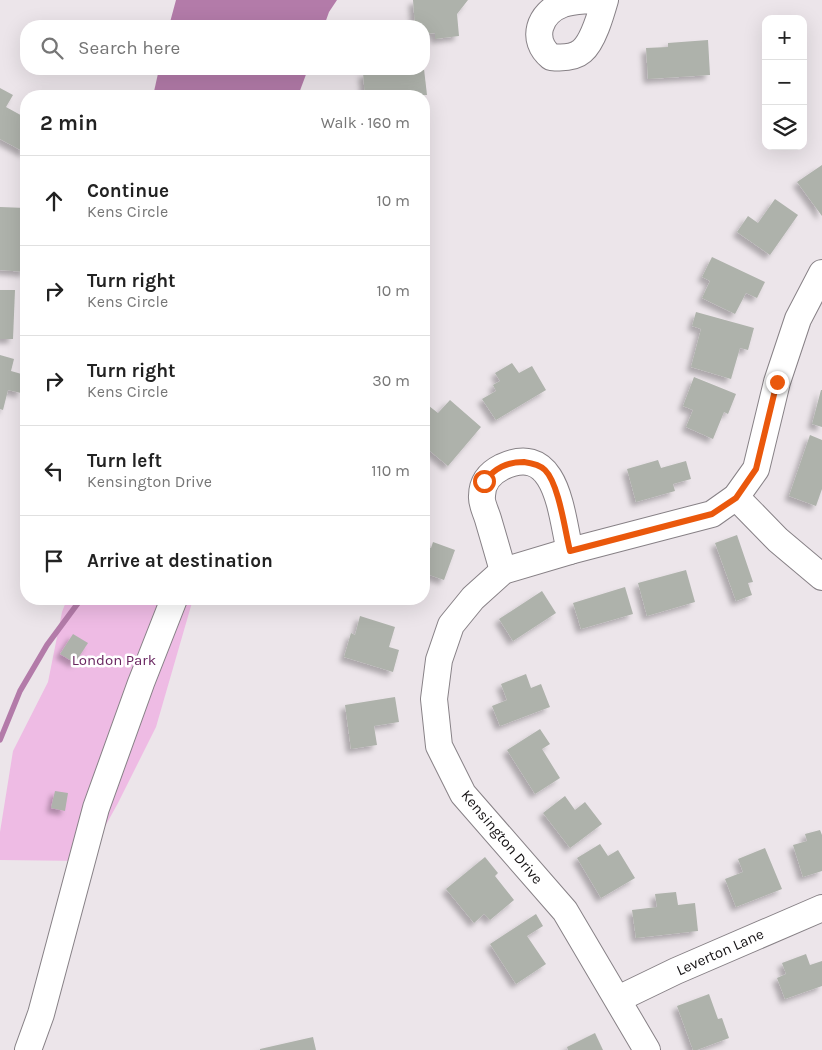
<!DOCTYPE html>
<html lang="en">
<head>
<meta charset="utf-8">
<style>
  body { margin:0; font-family:Karla,sans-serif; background:#f2f2f2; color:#222 }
  .controls { position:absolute; right:15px; top:15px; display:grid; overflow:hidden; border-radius:10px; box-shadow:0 5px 20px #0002 }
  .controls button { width:45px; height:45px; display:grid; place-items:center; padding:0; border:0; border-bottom:1px solid #e0e0e0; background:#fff; color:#222; font:25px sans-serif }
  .stop { position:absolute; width:15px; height:15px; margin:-11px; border:4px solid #ea580c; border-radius:50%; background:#fff }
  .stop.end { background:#ea580c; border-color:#fff; box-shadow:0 1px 5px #0008 }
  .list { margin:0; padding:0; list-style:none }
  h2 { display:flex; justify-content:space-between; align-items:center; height:65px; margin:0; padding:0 20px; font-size:21px }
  h2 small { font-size:16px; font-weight:400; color:#767676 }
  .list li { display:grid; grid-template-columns:32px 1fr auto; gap:15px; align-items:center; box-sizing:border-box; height:90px; padding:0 20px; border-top:1px solid #e0e0e0 }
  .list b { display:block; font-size:19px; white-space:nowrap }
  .list p { margin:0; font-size:16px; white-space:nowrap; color:#767676 }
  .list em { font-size:16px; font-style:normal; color:#767676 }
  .icon { flex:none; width:28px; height:28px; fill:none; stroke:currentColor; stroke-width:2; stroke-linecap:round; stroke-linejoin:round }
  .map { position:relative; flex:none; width:822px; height:1050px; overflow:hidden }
  .search { position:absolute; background:#fff; box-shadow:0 5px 20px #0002; left:20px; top:20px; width:410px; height:55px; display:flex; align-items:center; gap:12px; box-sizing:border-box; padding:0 18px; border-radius:20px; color:#767676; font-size:19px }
  .panel { position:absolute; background:#fff; box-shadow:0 5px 20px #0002; left:20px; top:90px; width:410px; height:515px; border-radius:20px }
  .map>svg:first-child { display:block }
  .green { fill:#eebbe4 }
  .water { fill:#b37ba9 }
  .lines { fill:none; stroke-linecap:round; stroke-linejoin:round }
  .stream { stroke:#b37ba9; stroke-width:5.5 }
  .building { fill:#aeb2ab; filter:url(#shadow) }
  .minor-casing { stroke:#878186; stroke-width:28 }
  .minor { stroke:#fff; stroke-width:26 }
  .route { stroke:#ea580c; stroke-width:6 }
  .labels { text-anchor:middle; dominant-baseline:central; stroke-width:5; stroke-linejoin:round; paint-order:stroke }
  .park-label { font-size:15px; fill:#692560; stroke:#fff }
  .street-label { font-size:15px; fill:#141113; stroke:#fff }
</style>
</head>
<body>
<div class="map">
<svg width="822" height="1050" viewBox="0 0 822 1050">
  <defs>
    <filter id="shadow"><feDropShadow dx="-4.5" dy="4.5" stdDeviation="2.5" flood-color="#0004"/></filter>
  </defs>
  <rect width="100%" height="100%" fill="#ece5ea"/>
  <path class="green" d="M67 599H193L156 727 118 803 86 861 0 860V832L13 751 48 682 62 612Z"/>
  <g class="water">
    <path d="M176 0H337L329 12 324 26H169Z"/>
    <path d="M159 69H308L298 96H153Z"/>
  </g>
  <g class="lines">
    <path class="stream" d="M0 740 20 691 47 645 81 599"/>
  </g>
  <g class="building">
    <path d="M413 0H468L457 14 459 36 435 39V33L424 34V26H415Z"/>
    <path d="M708 40 710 75 648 79 646 48 668 47V43Z"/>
    <path d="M415 69H424L427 95 365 96 363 73Z"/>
    <path d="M0 88 13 95 6 107 26 118V153L0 139Z"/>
    <path d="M822 165V216L797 182Z"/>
    <path d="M775 199 798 215 770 255 737 232 748 216 758 223Z"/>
    <path d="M0 207 26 208V272L0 270Z"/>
    <path d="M712 257 765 282 757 298 746 293 735 314 702 298 710 281 702 277Z"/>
    <path d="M0 290H15L13 339H0Z"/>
    <path d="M696 312 754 328 748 350 740 348 731 379 691 367 701 329 692 326Z"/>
    <path d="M0 355 14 359 11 371 25 375 21 393 8 390 3 410 0 409Z"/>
    <path d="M512 363 519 373 532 366 546 390 496 420 482 399 496 391 493 385 500 381 495 373Z"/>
    <path d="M694 377 736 394 728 414 724 412 713 439 686 427 693 410 683 406Z"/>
    <path d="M821 390H822V427L812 424Z"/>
    <path d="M450 400 481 427 448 466 424 446V412L429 406 438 413Z"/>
    <path d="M810 435 822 440V489L816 506 789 496Z"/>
    <path d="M658 460 661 468 686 461 691 479 673 484 675 491 636 502 627 469Z"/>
    <path d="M737 535 753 582 748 583 752 595 736 601 715 543Z"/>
    <path d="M433 542 455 550 444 580 424 573V545L431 548Z"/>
    <path d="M686 570 695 602 647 616 638 583Z"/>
    <path d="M625 587 633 614 581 629 573 603Z"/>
    <path d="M542 591 556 613 513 641 499 619Z"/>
    <path d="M360 616 395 627 389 647 399 650 393 672 344 657 351 633 355 635Z"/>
    <path d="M73 634 88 643 75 663 60 654Z"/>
    <path d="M526 674 531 688 541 684 550 707 500 726 492 706 507 700 501 684Z"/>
    <path d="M395 697 399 722 374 726 377 745 351 749 345 705Z"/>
    <path d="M540 729 550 744 542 749 560 778 535 794 507 750Z"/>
    <path d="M55 791 68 793 65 811 51 808Z"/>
    <path d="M565 796 575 810 585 802 602 824 570 848 543 813Z"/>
    <path d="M820 830 822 835V871L803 877 793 845 807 841 805 834Z"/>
    <path d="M600 844 608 856 618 850 635 878 601 898 577 858Z"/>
    <path d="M765 848 782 889 736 907 725 879 743 872 738 859Z"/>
    <path d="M485 857 498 873 495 876 514 900 490 920 484 914 474 923 446 889Z"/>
    <path d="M676 892 678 905 695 903 698 931 636 938 632 910 657 907 655 894Z"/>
    <path d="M536 914 543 926 527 936 546 964 516 984 490 944Z"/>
    <path d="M806 954 810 965 822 961V986L785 999 777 978 786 974 782 963Z"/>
    <path d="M709 994 718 1019 722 1018 729 1038 697 1050H693L677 1006Z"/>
    <path d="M595 1033 603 1050H568L567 1047Z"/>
    <path d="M313 1037 316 1050H260V1049Z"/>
  </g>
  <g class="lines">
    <defs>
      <g id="minor">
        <path d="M591 0C582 1 572 1 563 4 539 13 530 40 551 57 561 58 574 58 582 51 593 42 601 14 605 0"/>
        <path d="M736 497 778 540 822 577"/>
        <path d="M503 571C498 553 493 536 488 519 486 512 481 503 482 496 482 482 490 473 502 467 558 441 561 515 570 551"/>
        <path d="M618 999 676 971 822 908"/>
        <path d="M28 1050 41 1014 96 808 141 683 174 599"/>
        <path d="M647 1050 565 911 463 794 439 746 434 699 439 660 451 625 473 598 503 571 570 551 712 514 736 497 756 469 777 382 798 319 822 273"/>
      </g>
    </defs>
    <use href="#minor" class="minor-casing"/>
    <use href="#minor" class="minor"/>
  </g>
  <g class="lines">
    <path class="route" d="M484 481C496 468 506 462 524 462 531 463 540 465 545 470 559 484 565 531 570 551L712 514 736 498 756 469 777 382"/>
  </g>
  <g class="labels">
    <g class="park-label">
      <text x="114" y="660">London Park</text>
    </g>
    <g class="street-label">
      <text transform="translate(502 837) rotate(50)">Kensington Drive</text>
      <text transform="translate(720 952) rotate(-24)">Leverton Lane</text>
    </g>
  </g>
</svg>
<div class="controls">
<button>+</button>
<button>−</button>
<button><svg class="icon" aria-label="layers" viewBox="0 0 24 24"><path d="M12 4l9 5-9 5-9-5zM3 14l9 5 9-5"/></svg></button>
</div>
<div class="stop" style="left:484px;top:481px"></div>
<div class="stop end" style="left:777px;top:382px"></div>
<div class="search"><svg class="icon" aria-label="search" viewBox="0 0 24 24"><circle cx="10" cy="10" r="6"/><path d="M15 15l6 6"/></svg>Search here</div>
<section class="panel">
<h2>2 min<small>Walk · 160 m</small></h2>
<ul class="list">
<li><svg class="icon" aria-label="ahead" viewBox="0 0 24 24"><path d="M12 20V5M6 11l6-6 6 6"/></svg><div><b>Continue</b><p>Kens Circle</p></div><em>10 m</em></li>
<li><svg class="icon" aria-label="right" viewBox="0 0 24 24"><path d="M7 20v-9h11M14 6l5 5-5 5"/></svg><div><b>Turn right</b><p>Kens Circle</p></div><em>10 m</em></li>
<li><svg class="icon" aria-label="right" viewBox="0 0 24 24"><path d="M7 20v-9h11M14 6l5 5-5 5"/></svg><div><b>Turn right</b><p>Kens Circle</p></div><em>30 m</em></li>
<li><svg class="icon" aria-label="left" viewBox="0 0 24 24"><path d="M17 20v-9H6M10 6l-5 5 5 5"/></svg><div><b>Turn left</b><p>Kensington Drive</p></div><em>110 m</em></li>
<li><svg class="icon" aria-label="arrive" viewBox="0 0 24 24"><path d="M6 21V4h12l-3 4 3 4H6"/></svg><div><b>Arrive at destination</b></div></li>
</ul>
</section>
</div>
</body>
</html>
